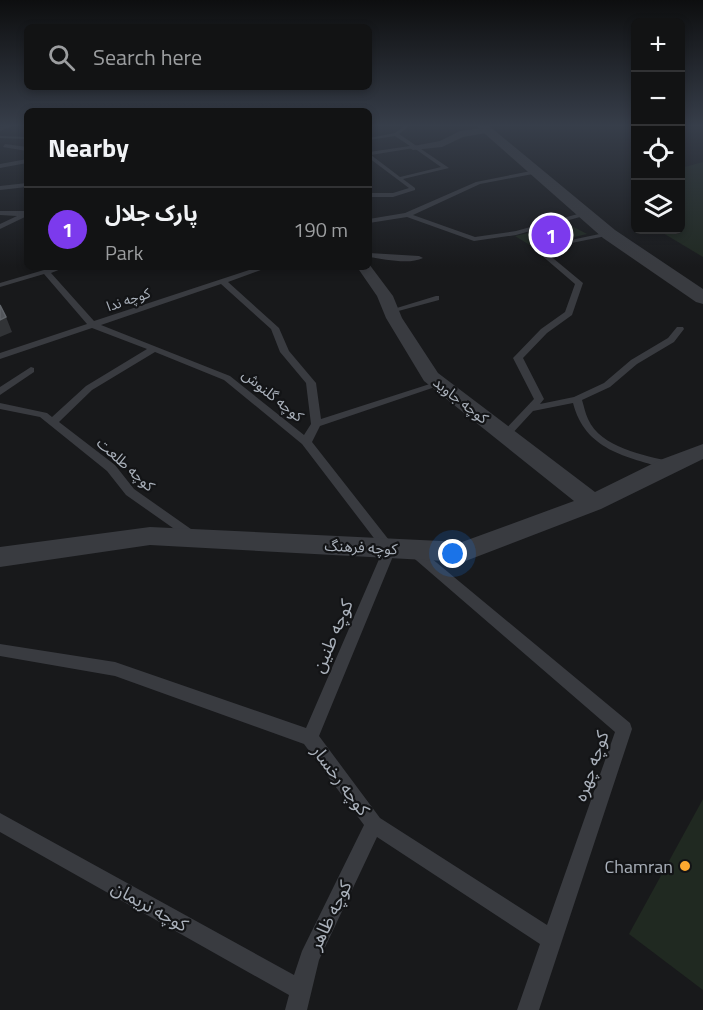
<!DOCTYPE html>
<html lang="en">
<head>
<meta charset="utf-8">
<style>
  body { margin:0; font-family:"Titillium Web","Noto Sans Arabic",sans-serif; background:#1b1c1d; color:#f1f3f6 }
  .controls { position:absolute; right:18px; top:18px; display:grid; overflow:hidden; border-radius:9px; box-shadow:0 3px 9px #0003 }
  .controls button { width:54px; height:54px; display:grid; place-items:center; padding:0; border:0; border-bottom:2px solid #313234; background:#121314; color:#f1f3f6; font:30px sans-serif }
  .you { position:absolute; left:453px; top:554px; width:21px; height:21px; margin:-15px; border:4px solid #fff; border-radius:50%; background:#1a73e8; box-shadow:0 0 0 9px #1a73e833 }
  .badge { display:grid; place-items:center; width:39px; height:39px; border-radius:50%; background:#7c3aed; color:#fff; font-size:20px; font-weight:700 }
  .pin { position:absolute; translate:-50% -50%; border:3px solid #fff; box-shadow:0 2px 6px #0006 }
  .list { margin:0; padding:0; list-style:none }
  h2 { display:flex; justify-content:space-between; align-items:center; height:78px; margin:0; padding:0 24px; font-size:26px }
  h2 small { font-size:20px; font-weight:400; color:#9c9ea0 }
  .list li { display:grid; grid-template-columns:39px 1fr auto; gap:18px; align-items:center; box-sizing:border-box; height:84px; padding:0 24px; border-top:2px solid #313234 }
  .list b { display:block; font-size:22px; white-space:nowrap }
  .list p { margin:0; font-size:20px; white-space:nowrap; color:#9c9ea0 }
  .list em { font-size:20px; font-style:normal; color:#9c9ea0 }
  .icon { flex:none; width:33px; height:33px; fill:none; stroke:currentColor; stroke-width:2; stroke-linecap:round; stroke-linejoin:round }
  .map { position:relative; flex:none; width:703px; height:1010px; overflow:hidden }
  .search { position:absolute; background:#121314; box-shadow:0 3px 9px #0003; left:24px; top:24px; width:348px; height:66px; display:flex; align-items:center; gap:15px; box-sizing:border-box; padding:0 21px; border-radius:9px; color:#9c9ea0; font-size:22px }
  .panel { position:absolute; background:#121314; box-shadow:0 3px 9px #0003; left:24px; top:108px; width:348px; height:162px; border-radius:9px }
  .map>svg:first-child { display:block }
  .green { fill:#202921 }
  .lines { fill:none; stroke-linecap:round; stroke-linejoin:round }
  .service { fill:#393b40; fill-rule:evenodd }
  .minor { fill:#393b40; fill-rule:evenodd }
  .tertiary { fill:#393b40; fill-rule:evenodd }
  .shaded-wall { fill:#313336 }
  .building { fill:#54575c; stroke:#61656a; stroke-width:1.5 }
  .poi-dot { fill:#fca82f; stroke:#131416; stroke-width:2 }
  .labels { text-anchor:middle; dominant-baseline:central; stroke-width:4.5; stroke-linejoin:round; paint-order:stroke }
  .far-street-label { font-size:14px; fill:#aab1bb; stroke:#131416 }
  .street-label { font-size:15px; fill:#aab1bb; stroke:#131416 }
  .near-street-label { font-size:18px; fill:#aab1bb; stroke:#131416 }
  .near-poi-label { font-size:18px; fill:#aab1bb; stroke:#131416; text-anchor:end }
</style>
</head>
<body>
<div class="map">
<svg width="703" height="1010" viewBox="0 0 703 1010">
  <rect width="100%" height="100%" fill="#18191b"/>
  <g class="green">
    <path d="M703 162V257L658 230H680L681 168Z"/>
    <path d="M568 224 587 234 533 247 515 236Z"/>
    <path d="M703 799V990L629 934Z"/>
  </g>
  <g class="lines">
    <g class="service">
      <path d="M8 125H15L0 131V128Z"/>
      <path d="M405 125H410L399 134 449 168 403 179 415 188V190L393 197H369V193H393L409 188 369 158V152L410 146 395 136 369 140V138L395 133ZM414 148 441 167 400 177 371 155Z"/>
      <path d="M0 136 27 137V139L0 138Z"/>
      <path d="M5 144 27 147V151L3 147Z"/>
      <path d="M27 159V163L0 168V164Z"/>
      <path d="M536 170 538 173 480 184 413 215 475 237 516 231 585 212 587 213V215L516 235 474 241 407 217 369 223V219L405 213 476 182Z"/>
      <path d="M27 183V187L0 190V186Z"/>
      <path d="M0 211H27V216L0 229V224L17 216 0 215Z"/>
      <path d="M609 232 611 233V235L542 249 583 283 572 315 547 333 523 358 544 399 540 404 574 397 604 383 631 360 668 338 677 327H683L684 329 674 342 637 364 610 387 582 400C584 406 585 413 588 419 601 448 644 455 672 462L674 465 672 468 668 469C626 457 585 450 573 403L533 411 509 437 505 438 500 435 534 399 513 358 541 329 565 312 575 284 533 248Z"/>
      <path d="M369 253 419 256 423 258C409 265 384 259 369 257Z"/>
      <path d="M54 267H66L51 273 94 321 258 267H269L228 282 279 328 289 351 316 383 321 419 436 382H442L444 384 320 426 312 442 396 549 319 736 380 818 547 925 615 732 409 554 408 551 409 548H419L630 723 632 729 539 1010H517L540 944 377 837 319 960 307 1010H285L289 995 0 832V813L294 975 302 951 364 825 304 744 115 676 0 656V644L115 662 306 728 383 550 302 444 224 380 155 352 92 390 59 422 115 465 134 489 198 534 200 537 198 540H190L126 495 107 471 40 417 0 409V403L47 413 52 417 86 386 147 349 92 328 0 359V353L87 324 44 274 0 287V283ZM221 284 271 329 280 352 306 383 311 424 304 435 230 376 101 325Z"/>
      <path d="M436 296H439V300L391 313 387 311Z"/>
      <path d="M31 367 34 368V372L0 395V387Z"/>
    </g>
    <g class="minor">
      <path d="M489 127 494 130 492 132 463 137 442 147 413 150 408 147 440 141 460 131Z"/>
      <path d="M369 264 393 296 402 318 438 373 595 492 660 460 703 444V459L601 509 463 562 150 545 0 567V547L150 527 462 542 574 501 424 381 386 318 377 296 357 267H369Z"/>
    </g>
    <path class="tertiary" d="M475 125H488L615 230 703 289V304L696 302 603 238Z"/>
  </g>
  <path class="shaded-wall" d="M6 317 12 332 0 337V320Z"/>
  <path class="building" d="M0 305 6 317 0 320Z"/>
  <linearGradient id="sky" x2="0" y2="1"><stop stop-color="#0d0e0f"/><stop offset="0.47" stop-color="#373e4a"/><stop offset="1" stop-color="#373e4a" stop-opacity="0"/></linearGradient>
  <rect width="703" height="267" fill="url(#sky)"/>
  <circle class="poi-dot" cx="685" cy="866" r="6"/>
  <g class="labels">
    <g class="far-street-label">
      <text transform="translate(128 299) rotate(-19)">کوچه ندا</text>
    </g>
    <g class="street-label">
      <text transform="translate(273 395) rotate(39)">کوچه گلنوش</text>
      <text transform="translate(461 400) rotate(38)">کوچه جاوید</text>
      <text transform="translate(126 464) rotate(42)">کوچه طلعت</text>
      <text transform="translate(361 547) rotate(3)">کوچه فرهنگ</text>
    </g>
    <g class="near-street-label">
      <text transform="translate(332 636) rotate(-67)">کوچه طنین</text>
      <text transform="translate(591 766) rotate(-71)">کوچه چهره</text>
      <text transform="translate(341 780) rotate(53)">کوچه رخسار</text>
      <text transform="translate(150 906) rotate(29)">کوچه نریمان</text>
      <text transform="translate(330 915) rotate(-64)">کوچه ظاهر</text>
    </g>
    <g class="near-poi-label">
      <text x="673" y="866">Chamran</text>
    </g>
  </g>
</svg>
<div class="controls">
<button>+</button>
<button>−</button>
<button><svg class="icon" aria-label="locate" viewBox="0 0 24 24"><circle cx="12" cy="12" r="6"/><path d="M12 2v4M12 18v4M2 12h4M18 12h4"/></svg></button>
<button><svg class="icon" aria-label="layers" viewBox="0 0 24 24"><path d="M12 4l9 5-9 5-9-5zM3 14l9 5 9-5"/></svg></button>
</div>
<div class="you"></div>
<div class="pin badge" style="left:551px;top:235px">1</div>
<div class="search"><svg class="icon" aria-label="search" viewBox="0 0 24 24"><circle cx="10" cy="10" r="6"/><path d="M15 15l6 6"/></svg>Search here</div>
<section class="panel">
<h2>Nearby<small></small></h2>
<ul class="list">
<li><span class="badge">1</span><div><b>پارک جلال</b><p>Park</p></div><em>190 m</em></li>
</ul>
</section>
</div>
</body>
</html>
